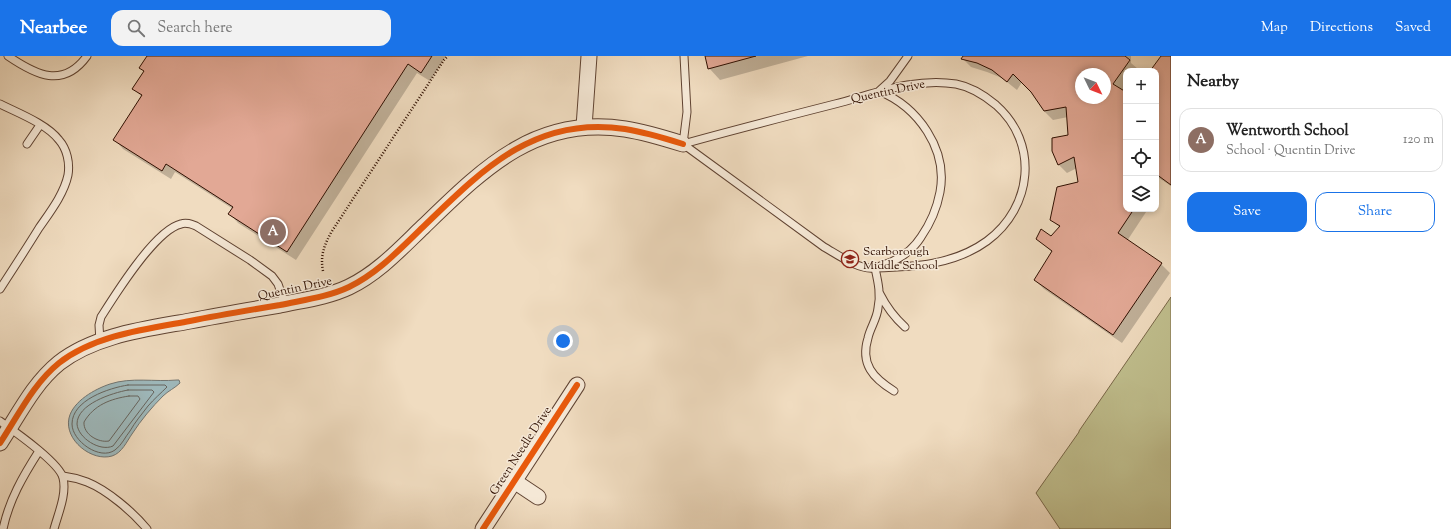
<!DOCTYPE html>
<html lang="en">
<head>
<meta charset="utf-8">
<style>
  body { margin:0; font-family:"Sorts Mill Goudy",serif; background:#f2f2f2; color:#222 }
  .controls { position:absolute; right:12px; top:12px; display:grid; overflow:hidden; border-radius:8px; box-shadow:0 2px 6px #0003 }
  .controls button { width:36px; height:36px; display:grid; place-items:center; padding:0; border:0; border-bottom:1px solid #e0e0e0; background:#fff; color:#222; font:20px sans-serif }
  .compass { position:absolute; left:1075px; top:12px; width:36px; height:36px; border-radius:50%; background:#fff; box-shadow:0 2px 6px #0003; rotate:133deg }
  .you { position:absolute; left:563px; top:285px; width:14px; height:14px; margin:-10px; border:3px solid #fff; border-radius:50%; background:#1a73e8; box-shadow:0 0 0 6px #1a73e833 }
  .badge { display:grid; place-items:center; width:26px; height:26px; border-radius:50%; background:#1a73e8; color:#fff; font-size:13px; font-weight:700 }
  .pin { position:absolute; translate:-50% -50%; border:2px solid #fff; box-shadow:0 1px 4px #0006 }
  .list { margin:0; padding:0; list-style:none }
  h2 { display:flex; justify-content:space-between; align-items:center; height:52px; margin:0; padding:0 16px; font-size:17px }
  h2 small { font-size:13px; font-weight:400; color:#767676 }
  .list li { display:grid; grid-template-columns:26px 1fr auto; gap:12px; align-items:center; box-sizing:border-box; height:64px; margin:0 8px 8px; padding:0 8px; border:1px solid #e0e0e0; border-radius:12px }
  .list b { display:block; font-size:15px; white-space:nowrap }
  .list p { margin:0; font-size:13px; white-space:nowrap; color:#767676 }
  .list em { font-size:13px; font-style:normal; color:#767676 }
  .actions { display:flex; gap:8px; padding:12px 16px }
  .actions a { flex:1; padding:9px 0; border:1px solid #1a73e8; border-radius:12px; text-align:center; font-size:14px; color:#1a73e8 }
  .actions .main { background:#1a73e8; color:#fff }
  .icon { flex:none; width:22px; height:22px; fill:none; stroke:currentColor; stroke-width:2; stroke-linecap:round; stroke-linejoin:round }
  .map { position:relative; flex:none; width:1171px; height:473px; overflow:hidden }
  header { display:flex; align-items:center; gap:24px; box-sizing:border-box; height:56px; padding:0 20px; background:#1a73e8; color:#fff }
  header strong { font-size:19px }
  nav { display:flex; gap:22px; margin-inline-start:auto; font-size:14px }
  .search { width:280px; height:36px; background:#f2f2f2; display:flex; align-items:center; gap:10px; box-sizing:border-box; padding:0 14px; border-radius:12px; color:#767676; font-size:15px }
  main { display:flex }
  aside { flex:1; background:#fff }
  .map>svg:first-child { display:block }
  .green { fill:#c0bf8e; stroke:#786748 }
  .water { fill:#9eb9bc; stroke:#727571 }
  .shadow { fill:#0003; fill-rule:evenodd }
  .lines { fill:none; stroke-linecap:round; stroke-linejoin:round }
  .shore { stroke:#66645e; stroke-width:1 }
  .building { fill:#e2a895; stroke:#2f0f01; fill-rule:evenodd }
  .lane-casing { stroke:#5f4231; stroke-width:9 }
  .street-casing { stroke:#5f4231; stroke-width:17 }
  .path { stroke:#2f0f01; stroke-width:2.5; stroke-dasharray:1 2; stroke-linecap:butt }
  .lane { stroke:#f5e8d6; stroke-width:7 }
  .street { stroke:#f5e8d6; stroke-width:15 }
  .cycleway-casing { stroke:#f5e8d6; stroke-width:8 }
  .cycleway { stroke:#e8590c; stroke-width:6 }
  .labels { text-anchor:middle; dominant-baseline:central; stroke-width:3; stroke-linejoin:round; paint-order:stroke }
  .street-label { font-size:12px; fill:#2f0f01; stroke:#f5e8d6 }
  .poi-label { font-size:12px; fill:#2f0f01; stroke:#f5e8d6; text-anchor:start }
</style>
</head>
<body>
<header>
<strong>Nearbee</strong>
<div class="search"><svg class="icon" aria-label="search" viewBox="0 0 24 24"><circle cx="10" cy="10" r="6"/><path d="M15 15l6 6"/></svg>Search here</div>
<nav><a>Map</a><a>Directions</a><a>Saved</a></nav>
</header>
<main>
<div class="map">
<svg width="1171" height="473" viewBox="0 0 1171 473">
  <rect width="100%" height="100%" fill="#f0dcc0"/>
  <filter id="stains"><feTurbulence type="fractalNoise" baseFrequency=".005" numOctaves="4"/><feColorMatrix values="0 0 0 0 .2 0 0 0 0 .09 0 0 0 0 .02 0 0 0 .5 -.17"/></filter>
  <radialGradient id="worn" r=".72"><stop offset=".6" stop-color="#630" stop-opacity="0"/><stop offset="1" stop-color="#630" stop-opacity=".3"/></radialGradient>
  <path class="green" d="M1171 241V473H1060L1036 437 1079 376V375Z"/>
  <path class="water" d="M177 324H179L180 327C175 332 168 335 163 340 152 351 141 364 132 378 127 385 122 397 112 400 92 406 64 384 69 362 73 345 95 333 110 328 131 321 155 326 177 324Z"/>
  <g class="shadow">
    <path d="M148 0H446L430 25 417 17 296 204 238 167 230 158 233 153 175 116 171 123 123 93 115 84 142 41 134 33 145 16Z"/>
    <path d="M706 0H808L720 24 709 12Z"/>
    <path d="M965 0H1131V7L1138 13 1137 15H1126V31L1123 35 1126 37V153H1148L1127 185 1161 208 1170 217 1122 287 1044 233 1035 224 1052 196 1037 183 1051 182 1060 172 1051 163 1079 127 1077 112 1067 117 1058 108 1070 80 1068 61 1053 64 1044 55 1032 36 1022 26 1017 34 1002 22 987 16 971 11 963 3ZM1081 18H1105V42H1081Z"/>
    <path d="M1162 0H1171V130L1156 120V15H1152Z"/>
  </g>
  <g class="lines">
    <g class="shore">
      <path d="M128 329H165L167 331C161 337 154 343 148 350 142 358 135 366 130 375 125 381 122 389 115 394 100 405 72 385 72 368 72 344 109 332 128 329Z"/>
      <path d="M128 334H152L154 336 113 390C100 396 78 382 77 368 77 348 112 337 128 334Z"/>
      <path d="M129 340H138L140 343 109 385C98 387 83 378 84 366 94 349 110 343 129 340Z"/>
    </g>
  </g>
  <g class="building">
    <path d="M147 0H432L421 17 408 8 287 196 228 158 233 151 166 108 162 115 113 84 142 39 132 33 144 15 139 12Z"/>
    <path d="M705 0H756L708 13Z"/>
    <path d="M963 0H1125L1130 4 1113 28 1126 36V153H1134L1118 177 1162 207 1113 279 1034 224 1052 195 1036 183 1041 173 1051 180 1060 170 1050 164 1057 131 1078 126 1074 101 1058 109 1052 95V82L1068 79 1066 51 1044 55 1031 36 1013 18 1007 26 992 14 977 7 961 3ZM1081 18H1105V42H1081Z"/>
    <path d="M1161 0H1171V129L1156 118V15H1150Z"/>
  </g>
  <g class="lines">
    <defs>
      <g id="lane">
        <path d="M8 0C36 19 63 33 87 0"/>
        <path d="M0 48C18 57 47 68 59 84 67 93 70 107 68 119 64 138 50 156 39 172 26 193 13 213 0 233"/>
        <path d="M27 88 40 69"/>
        <path d="M683 88 687 56 684 0"/>
        <path d="M875 212C914 211 954 209 987 185 1033 151 1039 87 996 49 984 39 972 31 956 28 915 21 874 38 835 48 784 61 733 74 683 88L824 191C838 199 859 214 874 212 877 212 880 210 883 209 899 204 912 195 921 181 930 168 937 152 940 136 948 93 918 51 879 35L890 25 908 0"/>
        <path d="M875 212C878 226 881 238 878 252 877 263 870 272 868 282 860 308 873 322 894 335"/>
        <path d="M880 238C887 252 894 261 905 271"/>
        <path d="M100 286 99 269 101 261C115 239 155 174 181 168 186 166 191 168 196 170L250 204 272 220 278 228 285 248"/>
        <path d="M0 365C14 375 60 407 63 422 67 438 58 458 54 473"/>
        <path d="M63 420C71 421 79 423 87 426 107 434 133 456 147 473"/>
        <path d="M3 473C9 444 23 420 39 395"/>
      </g>
      <g id="street">
        <path d="M584 71 589 0"/>
        <path d="M0 387C18 360 33 328 59 307 95 279 146 273 190 265 220 259 250 254 280 249 303 244 328 241 349 231 378 217 400 193 423 171 482 114 535 59 625 73 644 76 664 82 683 88"/>
        <path d="M514 425 538 441"/>
        <path d="M483 473 577 329"/>
      </g>
    </defs>
    <use href="#lane" class="lane-casing"/>
    <use href="#street" class="street-casing"/>
    <path class="path" d="M323 215C320 200 324 189 332 175L444 4 448 0"/>
    <use href="#lane" class="lane"/>
    <use href="#street" class="street"/>
    <defs>
      <g id="cycleway">
        <path d="M0 387C18 360 33 328 59 307 95 279 146 273 190 265 220 259 250 254 280 249 303 244 328 241 349 231 378 217 400 193 423 171 482 114 535 59 625 73 644 76 664 82 683 88"/>
        <path d="M483 473 577 329"/>
      </g>
    </defs>
    <use href="#cycleway" class="cycleway-casing"/>
    <use href="#cycleway" class="cycleway"/>
  </g>
  <defs>
    <symbol id="school-ring" viewBox="-11 -11 22 22"><circle r="9.5" fill="#f5e8d6" stroke="#8f2418" stroke-width="1.5"/><path d="M0-5L7-2L0 1L-7-2ZM-4 1L0 2.5L4 1V4Q0 6-4 4Z" fill="#8f2418"/></symbol>
  </defs>
  <g fill-rule="evenodd">
    <use href="#school-ring" x="840" y="193" width="20" height="20"/>
  </g>
  <g class="labels">
    <g class="street-label">
      <text transform="translate(888 36) rotate(-12)">Quentin Drive</text>
      <text transform="translate(295 233) rotate(-12)">Quentin Drive</text>
      <text transform="translate(521 395) rotate(-57)">Green Needle Drive</text>
    </g>
    <g class="poi-label">
      <text x="863" y="196">Scarborough<tspan x="863" dy="14">Middle School</tspan></text>
    </g>
  </g>
  <rect width="100%" height="100%" filter="url(#stains)"/>
  <rect width="100%" height="100%" fill="url(#worn)"/>
</svg>
<div class="controls">
<button>+</button>
<button>−</button>
<button><svg class="icon" aria-label="locate" viewBox="0 0 24 24"><circle cx="12" cy="12" r="6"/><path d="M12 2v4M12 18v4M2 12h4M18 12h4"/></svg></button>
<button><svg class="icon" aria-label="layers" viewBox="0 0 24 24"><path d="M12 4l9 5-9 5-9-5zM3 14l9 5 9-5"/></svg></button>
</div>
<svg class="compass" viewBox="-18 -18 36 36"><path d="M0-13l5 13h-10z" fill="#e53935"/><path d="M0 13l5-13h-10z" fill="#767676"/></svg>
<div class="you"></div>
<div class="pin badge" style="left:273px;top:176px;background:#8d6e63">A</div>
</div>
<aside>
<h2>Nearby<small></small></h2>
<ul class="list">
<li><span class="badge" style="background:#8d6e63">A</span><div><b>Wentworth School</b><p>School · Quentin Drive</p></div><em>120 m</em></li>
</ul>
<div class="actions"><a class="main">Save</a><a>Share</a></div>
</aside>
</main>
</body>
</html>
